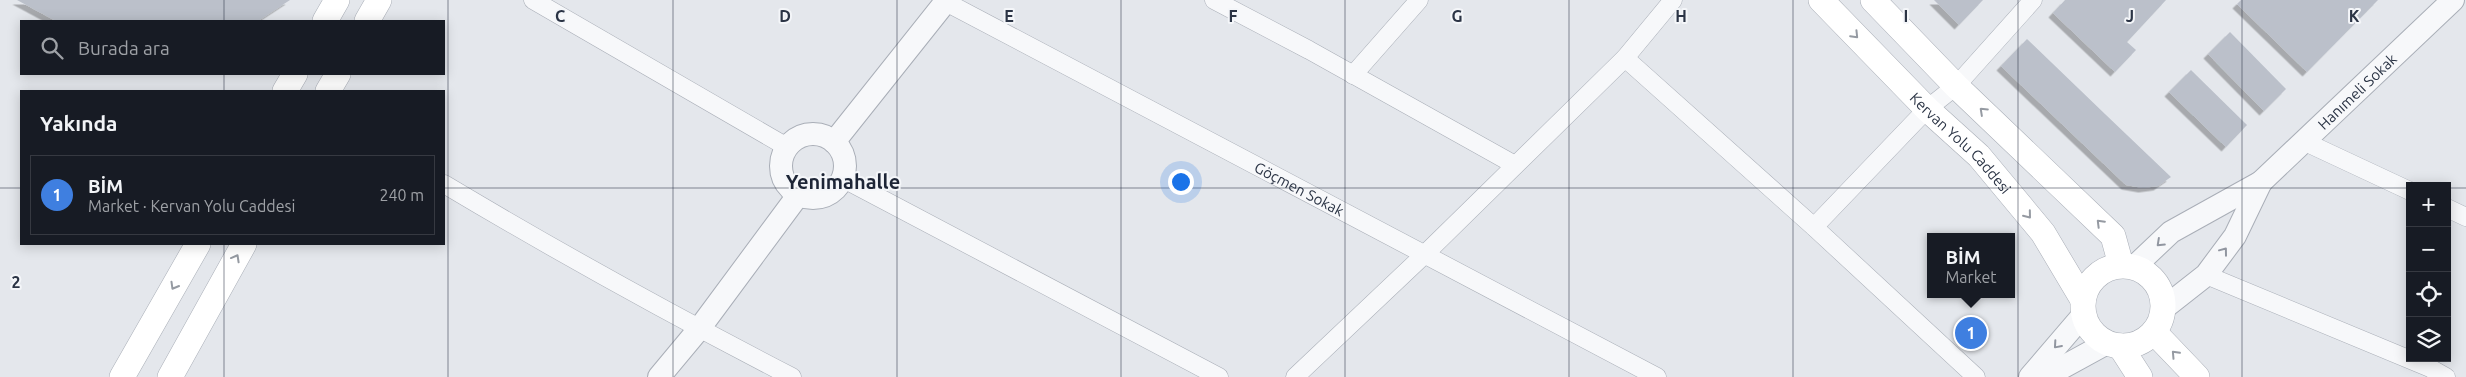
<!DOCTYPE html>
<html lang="tr">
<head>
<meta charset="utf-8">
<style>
  body { margin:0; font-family:Ubuntu,sans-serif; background:#20242c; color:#f1f3f6 }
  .controls { position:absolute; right:15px; bottom:15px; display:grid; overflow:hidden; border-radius:0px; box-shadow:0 2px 12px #0003 }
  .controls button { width:45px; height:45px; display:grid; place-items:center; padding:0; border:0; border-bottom:1px solid #363941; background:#171b24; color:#f1f3f6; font:25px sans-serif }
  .you { position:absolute; left:1180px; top:181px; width:18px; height:18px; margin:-12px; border:4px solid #fff; border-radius:50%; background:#1a73e8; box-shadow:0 0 0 8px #1a73e833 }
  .badge { display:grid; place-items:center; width:32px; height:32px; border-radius:50%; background:#d1495b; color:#fff; font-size:16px; font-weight:700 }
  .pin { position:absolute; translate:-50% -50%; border:2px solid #fff; box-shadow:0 1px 5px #0006 }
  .popup { position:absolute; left:1927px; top:233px; width:88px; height:65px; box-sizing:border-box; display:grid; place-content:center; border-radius:0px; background:#171b24; filter:drop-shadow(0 1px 4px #0005); font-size:16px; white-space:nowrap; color:#9ea1a6 }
  .popup b { font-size:19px; color:#f1f3f6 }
  .popup::after { content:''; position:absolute; left:50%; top:100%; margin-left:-10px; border:10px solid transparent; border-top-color:#171b24 }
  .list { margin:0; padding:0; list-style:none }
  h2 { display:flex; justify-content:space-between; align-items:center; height:65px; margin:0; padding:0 20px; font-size:21px }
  h2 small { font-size:16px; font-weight:400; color:#9ea1a6 }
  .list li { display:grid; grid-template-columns:32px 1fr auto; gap:15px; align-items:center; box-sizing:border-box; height:80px; margin:0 10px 10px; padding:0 10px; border:1px solid #363941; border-radius:0px }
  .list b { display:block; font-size:19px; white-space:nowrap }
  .list p { margin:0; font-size:16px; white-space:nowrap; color:#9ea1a6 }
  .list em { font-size:16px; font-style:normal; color:#9ea1a6 }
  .icon { flex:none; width:28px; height:28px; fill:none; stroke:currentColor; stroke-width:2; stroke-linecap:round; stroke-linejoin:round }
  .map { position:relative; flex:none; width:2466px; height:377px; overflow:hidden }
  .search { position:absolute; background:#171b24; box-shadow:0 2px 12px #0003; left:20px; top:20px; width:425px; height:55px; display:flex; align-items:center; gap:12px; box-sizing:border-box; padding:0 18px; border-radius:0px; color:#9ea1a6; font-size:19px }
  .panel { position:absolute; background:#171b24; box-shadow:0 2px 12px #0003; left:20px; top:90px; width:425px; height:155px; border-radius:0px }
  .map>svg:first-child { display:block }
  .building { fill:#bbc0ca; filter:url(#shadow) }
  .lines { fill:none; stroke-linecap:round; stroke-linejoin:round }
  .minor-casing { stroke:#a9aeb7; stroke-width:19 }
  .tertiary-casing { stroke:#a9aeb7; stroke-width:24 }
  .secondary-casing { stroke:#a9aeb7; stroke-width:26 }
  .minor { stroke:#f7f8fa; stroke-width:18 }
  .tertiary { stroke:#f7f8fa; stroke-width:22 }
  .secondary { stroke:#fff; stroke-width:25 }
  .oneway { stroke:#959aa2 }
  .oneway2 { stroke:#9196a0 }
  .grid { fill:none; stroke:#2b3445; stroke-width:1; stroke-opacity:0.55 }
  .labels { text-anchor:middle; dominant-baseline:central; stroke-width:4; stroke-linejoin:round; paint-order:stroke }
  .street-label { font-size:15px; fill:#2b3445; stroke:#f4f6f9 }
  .district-label { font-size:20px; font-weight:bold; fill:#1d2536; stroke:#f4f6f9 }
  .grid-label { font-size:16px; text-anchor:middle; font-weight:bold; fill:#2b3445; stroke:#f4f6f9; stroke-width:4; stroke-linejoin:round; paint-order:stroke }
</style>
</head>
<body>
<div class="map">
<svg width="2466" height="377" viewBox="0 0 2466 377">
  <defs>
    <filter id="shadow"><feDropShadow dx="-4.5" dy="4.5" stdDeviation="0" flood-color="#0004"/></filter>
  </defs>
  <rect width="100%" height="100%" fill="#e4e7ec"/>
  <g class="building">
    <path d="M17 0H290L258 21H56Z"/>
    <path d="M1934 0H1983L1959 25Z"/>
    <path d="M2065 0H2166L2127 42 2136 50 2115 72 2053 13Z"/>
    <path d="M2241 0H2378L2307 72 2237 4Z"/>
    <path d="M2230 32 2286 89 2264 111 2208 54Z"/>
    <path d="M2027 39 2105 114 2171 177 2158 186 2143 188 2126 185 2001 66Z"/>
    <path d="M2191 70 2247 125 2226 147 2169 92Z"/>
  </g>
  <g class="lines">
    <defs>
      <g id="minor">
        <path d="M533 0 787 147"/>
        <path id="s1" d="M942 0 1657 377"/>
        <path d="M1214 0 1309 50 1515 165"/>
        <path d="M1625 58 1814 227 1976 377"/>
        <path d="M1353 75 1419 0"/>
        <path d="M2303 141 2410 191"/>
        <path d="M842 178 1219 377"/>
        <path d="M444 184C558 252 674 316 792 377"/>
        <path d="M2447 208 2466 217"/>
        <path d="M1814 227 1927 109 1956 86 2033 0"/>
        <path d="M2206 275 2430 368 2446 377"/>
        <path d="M1295 377 1425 254 1625 58 1673 0"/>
      </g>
      <g id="tertiary">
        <circle cx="813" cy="166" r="32"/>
        <path d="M834 142 947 0"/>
        <path id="s2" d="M2134 267 2171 232 2261 182 2453 0"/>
        <path d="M2164 308 2206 275 2235 236 2261 182"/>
        <path d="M659 377 699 329 799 194"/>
        <path d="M2030 377 2084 314"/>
        <path d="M2045 377 2107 343"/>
      </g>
      <g id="secondary">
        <path id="s3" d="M1821 0 1927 109 1979 156 2043 233 2083 300"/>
        <path d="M1873 0 1956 86 2113 236 2121 265"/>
        <path d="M325 21 337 0"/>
        <path d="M367 21 379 0"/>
        <path d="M285 91 295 74"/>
        <path d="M328 91 338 74"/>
        <circle cx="2123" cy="306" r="40"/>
        <path d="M2154 332 2197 377"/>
        <path d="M2120 346 2140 377"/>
        <path d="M122 377 198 244"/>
        <path d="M170 377 244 244"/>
      </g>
    </defs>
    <use href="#minor" class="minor-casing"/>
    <use href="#tertiary" class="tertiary-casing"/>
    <use href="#secondary" class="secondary-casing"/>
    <use href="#minor" class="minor"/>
    <use href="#tertiary" class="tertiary"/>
    <use href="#secondary" class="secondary"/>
  </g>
  <defs><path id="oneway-chevron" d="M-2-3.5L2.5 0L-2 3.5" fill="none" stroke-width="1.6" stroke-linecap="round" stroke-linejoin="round" transform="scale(1.25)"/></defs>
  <g class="oneway">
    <use href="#oneway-chevron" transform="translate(1855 35) rotate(46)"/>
    <use href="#oneway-chevron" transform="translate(1983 111) rotate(-137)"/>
    <use href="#oneway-chevron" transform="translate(2028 215) rotate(51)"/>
    <use href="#oneway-chevron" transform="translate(2100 223) rotate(-135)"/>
    <use href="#oneway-chevron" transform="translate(236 258) rotate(-61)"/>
    <use href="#oneway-chevron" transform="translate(174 286) rotate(120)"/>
    <use href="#oneway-chevron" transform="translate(2175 354) rotate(-133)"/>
  </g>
  <g class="oneway2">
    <use href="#oneway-chevron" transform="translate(2160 243) rotate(137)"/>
    <use href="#oneway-chevron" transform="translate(2224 251) rotate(-53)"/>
    <use href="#oneway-chevron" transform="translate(2057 345) rotate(131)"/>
  </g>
  <path class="grid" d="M224 0V21M448 0V377M673 0V377M897 0V377M1121 0V377M1345 0V377M1569 0V377M1793 0V377M2018 0V377M2242 0V377M224 74V91M0 188H21M444 188H2410M2447 188H2466M224 244V377"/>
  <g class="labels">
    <g class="street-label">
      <text stroke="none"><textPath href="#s2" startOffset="286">Hanımeli Sokak</textPath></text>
      <text stroke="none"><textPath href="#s3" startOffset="200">Kervan Yolu Caddesi</textPath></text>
      <text stroke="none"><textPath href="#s1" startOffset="404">Göçmen Sokak</textPath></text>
    </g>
    <g class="district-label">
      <text x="843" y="181">Yenimahalle</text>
    </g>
  </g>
  <g class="grid-label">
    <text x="560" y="22">C</text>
    <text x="785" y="22">D</text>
    <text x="1009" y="22">E</text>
    <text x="1233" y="22">F</text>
    <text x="1457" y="22">G</text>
    <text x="1681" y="22">H</text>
    <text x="1906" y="22">I</text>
    <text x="2130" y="22">J</text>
    <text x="2354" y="22">K</text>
    <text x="16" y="288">2</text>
  </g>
</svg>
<div class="controls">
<button>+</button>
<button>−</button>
<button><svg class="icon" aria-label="locate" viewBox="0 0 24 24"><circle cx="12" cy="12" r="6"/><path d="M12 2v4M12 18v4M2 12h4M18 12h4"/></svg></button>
<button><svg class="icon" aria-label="layers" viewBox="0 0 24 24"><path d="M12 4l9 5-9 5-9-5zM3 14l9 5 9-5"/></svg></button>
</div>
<div class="you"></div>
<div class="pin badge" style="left:1971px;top:333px;background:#3f7fe0">1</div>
<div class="popup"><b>BİM</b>Market</div>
<div class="search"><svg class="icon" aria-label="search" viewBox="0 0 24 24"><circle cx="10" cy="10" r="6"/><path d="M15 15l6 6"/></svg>Burada ara</div>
<section class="panel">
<h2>Yakında<small></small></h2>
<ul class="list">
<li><span class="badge" style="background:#3f7fe0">1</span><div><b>BİM</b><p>Market · Kervan Yolu Caddesi</p></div><em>240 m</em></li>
</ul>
</section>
</div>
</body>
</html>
